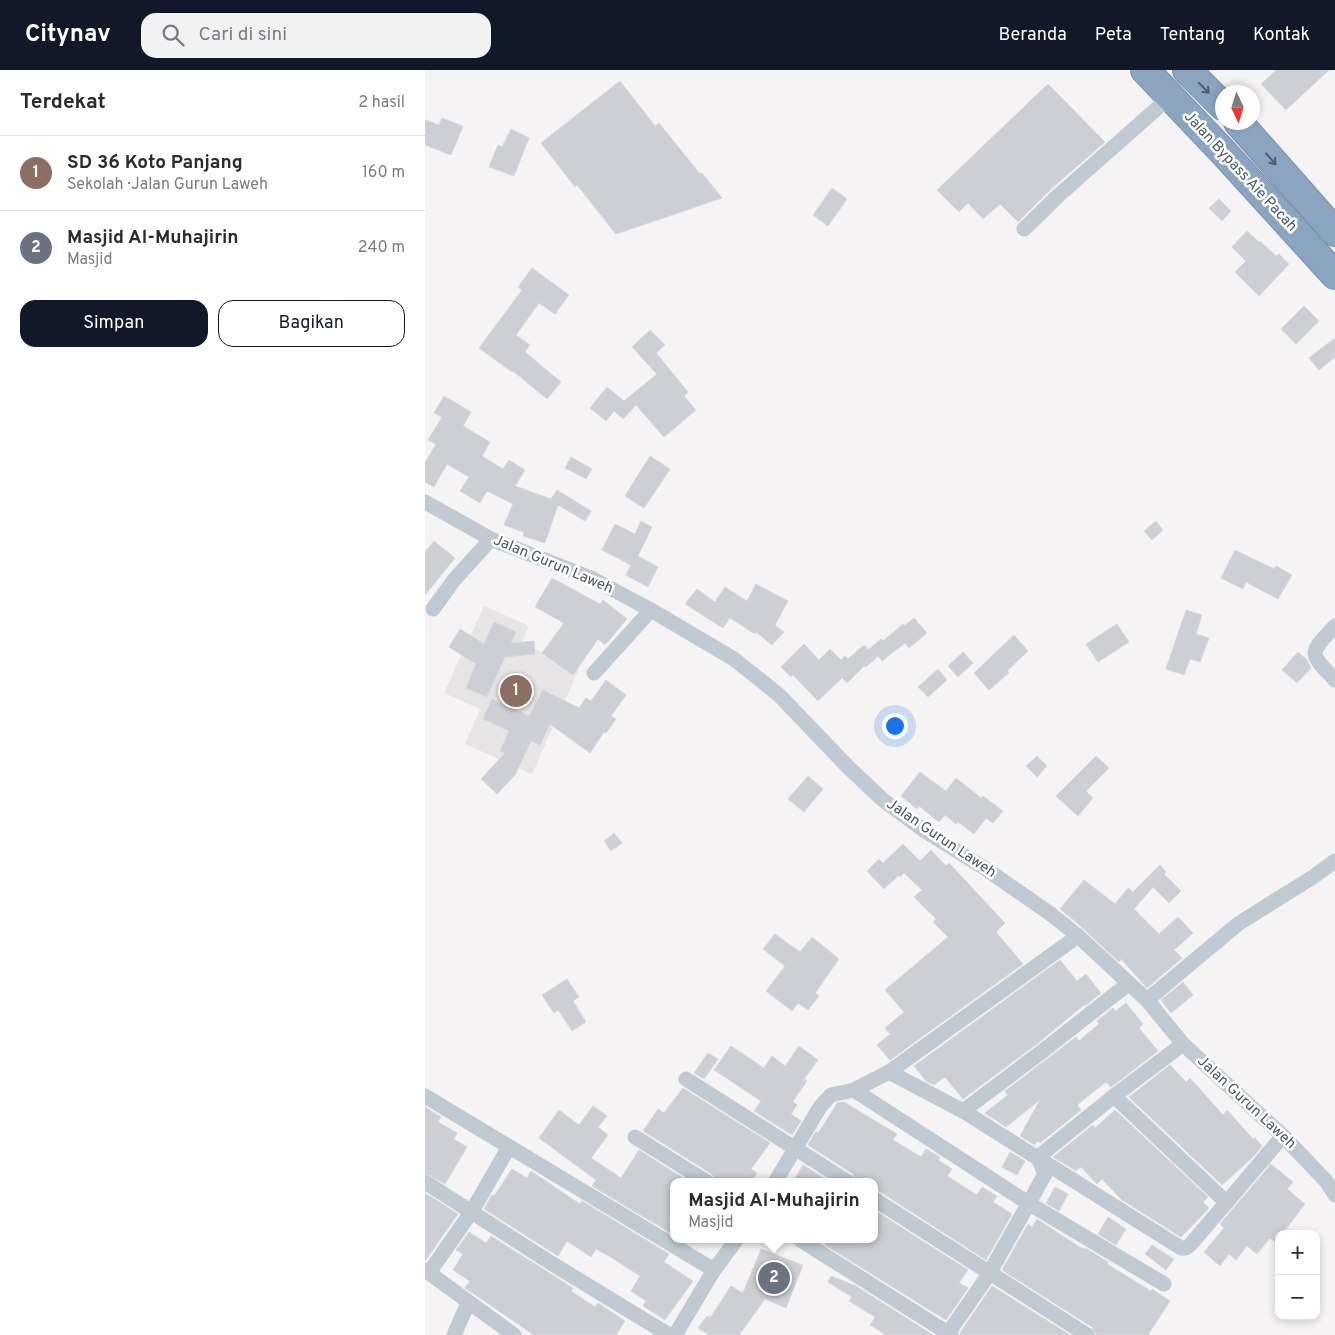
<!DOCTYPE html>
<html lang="id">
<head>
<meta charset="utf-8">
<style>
  body { margin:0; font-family:Overpass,sans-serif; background:#f2f2f3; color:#2b2b33 }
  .controls { position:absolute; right:15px; bottom:15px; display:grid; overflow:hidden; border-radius:10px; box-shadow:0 2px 8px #0003 }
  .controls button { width:45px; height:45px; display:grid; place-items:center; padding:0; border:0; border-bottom:1px solid #e1e1e2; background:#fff; color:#2b2b33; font:25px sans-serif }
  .compass { position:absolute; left:790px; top:15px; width:45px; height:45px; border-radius:50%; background:#fff; box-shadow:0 2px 8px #0003; rotate:176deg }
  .you { position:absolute; left:469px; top:655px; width:18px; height:18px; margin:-12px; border:4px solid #fff; border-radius:50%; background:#1a73e8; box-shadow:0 0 0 8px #1a73e833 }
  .badge { display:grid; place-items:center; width:32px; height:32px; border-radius:50%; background:#111827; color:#fff; font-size:16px; font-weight:700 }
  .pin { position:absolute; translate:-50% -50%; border:2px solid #fff; box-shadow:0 1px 5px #0006 }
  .popup { position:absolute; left:245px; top:1108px; width:208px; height:65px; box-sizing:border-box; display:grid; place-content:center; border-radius:10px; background:#fff; filter:drop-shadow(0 1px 4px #0005); font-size:16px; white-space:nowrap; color:#7c7c81 }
  .popup b { font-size:19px; color:#2b2b33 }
  .popup::after { content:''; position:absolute; left:50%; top:100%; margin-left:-10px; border:10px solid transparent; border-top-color:#fff }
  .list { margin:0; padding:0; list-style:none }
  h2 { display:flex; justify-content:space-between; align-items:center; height:65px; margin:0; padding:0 20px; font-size:21px }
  h2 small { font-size:16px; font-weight:400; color:#7c7c81 }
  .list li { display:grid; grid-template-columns:32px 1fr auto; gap:15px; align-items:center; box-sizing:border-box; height:75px; padding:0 20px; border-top:1px solid #e1e1e2 }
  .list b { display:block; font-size:19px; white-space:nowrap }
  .list p { margin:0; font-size:16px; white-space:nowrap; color:#7c7c81 }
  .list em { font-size:16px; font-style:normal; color:#7c7c81 }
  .actions { display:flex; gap:10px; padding:15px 20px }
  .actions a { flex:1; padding:11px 0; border:1px solid #111827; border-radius:15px; text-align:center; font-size:18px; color:#111827 }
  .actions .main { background:#111827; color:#fff }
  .icon { flex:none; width:28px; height:28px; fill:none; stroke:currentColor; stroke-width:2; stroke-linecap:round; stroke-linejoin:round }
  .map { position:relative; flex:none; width:910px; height:1265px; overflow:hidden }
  header { display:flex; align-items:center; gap:30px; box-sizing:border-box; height:70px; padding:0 25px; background:#111827; color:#fff }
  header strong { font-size:24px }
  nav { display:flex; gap:28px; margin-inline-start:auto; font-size:18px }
  .search { width:350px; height:45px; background:#f2f2f3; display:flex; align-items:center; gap:12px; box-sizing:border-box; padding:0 18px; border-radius:15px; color:#7c7c81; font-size:19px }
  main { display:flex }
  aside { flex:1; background:#fff }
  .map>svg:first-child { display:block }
  .education { fill:#e6e4e5; fill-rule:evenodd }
  .building { fill:#cdcfd5; stroke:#d7d9de }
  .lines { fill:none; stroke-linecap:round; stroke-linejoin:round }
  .highway-casing { stroke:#7690ad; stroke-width:30 }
  .street { stroke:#c1cad2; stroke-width:15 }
  .highway { stroke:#8ba5c1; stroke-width:28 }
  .oneway { stroke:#505e6b }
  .labels { text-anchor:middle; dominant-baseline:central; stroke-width:5; stroke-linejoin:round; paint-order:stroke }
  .street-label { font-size:15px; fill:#4a5661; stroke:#fff }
</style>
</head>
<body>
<header>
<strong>Citynav</strong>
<div class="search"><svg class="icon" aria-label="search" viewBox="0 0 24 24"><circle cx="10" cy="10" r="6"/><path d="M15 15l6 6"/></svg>Cari di sini</div>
<nav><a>Beranda</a><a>Peta</a><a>Tentang</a><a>Kontak</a></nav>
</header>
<main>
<aside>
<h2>Terdekat<small>2 hasil</small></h2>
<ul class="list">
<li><span class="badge" style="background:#8d6e63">1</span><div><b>SD 36 Koto Panjang</b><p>Sekolah · Jalan Gurun Laweh</p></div><em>160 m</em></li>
<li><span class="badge" style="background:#6b7280">2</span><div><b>Masjid Al-Muhajirin</b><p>Masjid</p></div><em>240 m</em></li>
</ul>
<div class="actions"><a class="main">Simpan</a><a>Bagikan</a></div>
</aside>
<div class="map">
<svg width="910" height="1265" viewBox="0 0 910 1265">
  <rect width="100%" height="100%" fill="#f5f3f3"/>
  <path class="education" d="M59 536 104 556 96 573 154 599 107 704 40 674 55 639 19 623ZM69 553 91 562 62 627 41 618ZM118 620 139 631 108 639ZM67 629 124 655 115 675 106 671 97 690 75 681 84 661 58 649Z"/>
  <g class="building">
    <path d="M851 0H904L861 40 836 14Z"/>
    <path d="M195 11 230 56 234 53 275 104 277 103 297 128 191 164 152 115 150 117 116 73Z"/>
    <path d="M623 14 680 72 627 118 593 152 575 134 558 149 543 133 534 142 512 120Z"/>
    <path d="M17 48 38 56 26 85 0 75V50L14 55Z"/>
    <path d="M86 59 104 68 89 106 64 97 73 75 77 77Z"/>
    <path d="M407 118 422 129 403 156 388 145Z"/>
    <path d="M794 129 806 141 797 151 784 138Z"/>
    <path d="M822 161 834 172 835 171 851 186 854 184 864 194 834 226 810 202 821 191 807 177Z"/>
    <path d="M107 198 144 225 130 244 114 233 91 265 105 275 100 282 136 312 122 329 88 301 87 302 54 278 97 220 93 217Z"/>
    <path d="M879 236 894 251 871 274 856 259Z"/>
    <path d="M225 260 240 275 231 283 263 322 259 326 271 340 239 367 211 335 198 349 189 341 181 351 165 338 182 317 199 331 232 304 207 277Z"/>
    <path d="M910 268V287L894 300 884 288Z"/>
    <path d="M19 326 46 342 38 356 65 372 57 386 78 399 84 390 100 400 90 416 126 429 132 420 166 441 160 451 133 435 120 473 98 466 99 462 79 455 88 434 62 421 55 433 35 421 44 407 22 394 9 417 0 412V393L11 374 3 370 17 347 9 343Z"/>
    <path d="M225 386 245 399 219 438 200 426Z"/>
    <path d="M146 387 167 399 161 409 140 398Z"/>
    <path d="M216 451 227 457 213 486 233 497 223 517 201 505 206 495 177 480 190 454 210 464Z"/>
    <path d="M731 451 738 460 727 470 719 461Z"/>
    <path d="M9 471 30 488 0 525V482Z"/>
    <path d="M810 480 849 499 851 496 867 505 853 529 821 512 818 519 796 508Z"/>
    <path d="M127 508 175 534 178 530 202 549 180 575 173 569 148 605 117 583 139 553 110 537Z"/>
    <path d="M331 514 363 531 350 555 359 562 347 575 331 562 330 564 305 548 298 558 260 534 272 519 290 532 300 517 322 531Z"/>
    <path d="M761 540 777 545 771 564 784 568 775 592 765 589 759 605 741 599Z"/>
    <path d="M489 548 502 563 484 578 480 573 457 591 453 586 441 597 439 596 422 613 417 608 393 631 368 605 366 607 356 597 379 574 394 590 405 579 416 590 420 586 423 589 439 575 443 580 456 569 458 571 478 554 479 556Z"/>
    <path d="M69 552 91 562 86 573 109 571 110 584 80 587 62 627 41 618 51 594 24 577 35 559 59 574Z"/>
    <path d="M692 554 704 572 673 592 661 574Z"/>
    <path d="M589 565 603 581 582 601 584 603 564 620 549 603Z"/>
    <path d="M538 582 548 593 533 607 523 596Z"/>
    <path d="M873 582 882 590 886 598 872 613 857 600Z"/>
    <path d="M513 599 522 610 503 627 493 617Z"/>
    <path d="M181 610 201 625 186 646 191 649 181 663 179 662 165 683 125 654 115 675 106 671 90 705 72 724 56 709 80 683 75 681 84 661 58 649 67 629 104 646 118 620 154 638 161 628 166 631Z"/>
    <path d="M612 686 622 696 612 707 601 696Z"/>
    <path d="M671 686 684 698 661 721 668 728 653 746 631 726Z"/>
    <path d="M495 702 521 721 531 708 556 728 558 726 578 741 568 753 561 748 549 764 533 752 531 754 520 745 514 752 494 736 492 739 476 726Z"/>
    <path d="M383 706 398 719 379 742 363 729Z"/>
    <path d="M189 763 197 773 186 781 179 771Z"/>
    <path d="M478 774 495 791 506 780 521 796 524 793 580 853 571 862 598 894 465 990 452 975 465 964 460 958 479 942 460 920 523 867 508 852 511 849 489 827 497 820 479 803 475 807 474 805 459 819 442 801 454 789 458 793Z"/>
    <path d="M735 795 741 802 739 804 756 821 744 833 728 817 709 839 734 864 753 847 768 863 749 880 757 888 722 918 696 889 694 892 651 852 635 839 659 810 690 834 703 818 708 822Z"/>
    <path d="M350 864 375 882 387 867 414 889 390 923 394 926 383 940 373 933 367 941 341 921 360 896 338 879Z"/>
    <path d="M635 890 652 911 661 904 676 923 660 936 659 935 613 973 538 1029 520 1007 509 1015 501 1011 489 996Z"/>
    <path d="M142 909 154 927 148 931 161 952 147 961 133 940 129 943 117 925Z"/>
    <path d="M758 912 768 925 746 943 736 930Z"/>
    <path d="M701 933 718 954 714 958 733 981 686 1017 681 1012 652 1035 656 1040 615 1073 612 1071 610 1075 595 1066 615 1030 581 1057 560 1043 583 1025 580 1021 651 967 654 971 674 954 672 951 688 938 691 941Z"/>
    <path d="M306 976 339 998 347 986 360 996 374 976 393 990 379 1009 382 1011 368 1031 372 1035 366 1044 376 1051 367 1065 329 1041 336 1031 289 1000Z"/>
    <path d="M283 983 293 989 279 1009 269 1003Z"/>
    <path d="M745 995 761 1012 765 1008 798 1045 802 1040 828 1069 830 1068 837 1076 828 1087 797 1115 704 1027Z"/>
    <path d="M258 1018 345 1073 326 1099 332 1103 326 1112H291L287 1104 218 1061 233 1039 239 1043Z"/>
    <path d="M419 1032 472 1064 468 1070 496 1087 501 1079 515 1087 513 1090 527 1099 522 1106 552 1125 557 1117 572 1126 568 1132 587 1144 561 1190 454 1121 449 1120V1112H432L428 1104 383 1075 391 1061 393 1063 396 1059 412 1033Z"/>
    <path d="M168 1036 182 1046 173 1057 183 1065 166 1088 196 1108 214 1080 264 1112H249V1165L167 1116 171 1110 114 1068 134 1040 154 1055Z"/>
    <path d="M0 1037 16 1047 13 1052 32 1063 29 1069 42 1077 20 1114 0 1103Z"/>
    <path d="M690 1040 783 1127 778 1132 784 1138 756 1167 697 1130 677 1109 672 1114 656 1097 651 1101 628 1087 668 1055 670 1058Z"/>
    <path d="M585 1082 600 1091 592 1105 577 1097Z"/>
    <path d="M846 1094 868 1112 862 1119 880 1134 857 1164H854V1167L850 1172 845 1168 832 1184 822 1176 811 1190 804 1184 795 1196 779 1182 799 1158 795 1154Z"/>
    <path d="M378 1095 405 1112H368Z"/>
    <path d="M87 1099 102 1108 106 1101 155 1134 157 1131 244 1184 239 1192 268 1211 240 1250 218 1236 221 1231 206 1221 215 1206 184 1186 171 1179 166 1187 142 1171 133 1186 59 1139 67 1125 69 1126Z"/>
    <path d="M630 1117 643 1124 634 1141 621 1133Z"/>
    <path d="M0 1123 33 1144 0 1191Z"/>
    <path d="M449 1140 543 1200 534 1213 543 1218 521 1250 400 1175 404 1169H449Z"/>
    <path d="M683 1147 701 1159 691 1175 673 1164Z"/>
    <path d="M612 1149 656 1178 662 1179 683 1192 682 1194 726 1221 727 1219 745 1231 723 1265H671L667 1257 577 1200 603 1154 607 1157Z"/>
    <path d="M44 1162 61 1173 66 1166 148 1218 146 1221 170 1237 173 1233 200 1251 191 1265H109L40 1218 45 1211 28 1200 38 1184 31 1180Z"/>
    <path d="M727 1175 749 1189 741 1200 720 1184Z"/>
    <path d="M336 1179 378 1195 361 1238 340 1229 314 1265H284L273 1258 282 1246 285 1248 306 1216 318 1223Z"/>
    <path d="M406 1206 431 1216 508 1265H461L445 1255 450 1247 424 1231 427 1227 403 1212Z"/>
    <path d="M567 1216 645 1265H535V1263Z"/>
  </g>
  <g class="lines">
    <defs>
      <g id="highway">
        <path d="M720 0 799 83 910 205"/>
        <path d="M762 0 798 36"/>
        <path d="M813 52 910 162"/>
      </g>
    </defs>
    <use href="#highway" class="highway-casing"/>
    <g class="street">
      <path d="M599 159 634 125 745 27"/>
      <path d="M0 432 66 469 168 509 226 540 309 589 354 625 423 697 458 730 500 761 561 799 627 845 653 866 722 930 758 974 858 1066 901 1111 910 1125"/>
      <path d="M8 539 29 510 66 469"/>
      <path d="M910 556C884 584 883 582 910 610"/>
      <path d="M169 603 226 540"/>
      <path d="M722 930 813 854 888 807 910 791"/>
      <path d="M464 1002 538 1041 756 1178H761L766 1174 858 1066"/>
      <path d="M261 1009 423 1112"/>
      <path d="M429 1020 603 1133 739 1214"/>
      <path d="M0 1026 289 1200"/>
      <path d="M689 1026 801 1132"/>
      <path d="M538 1041 619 980 703 914"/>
      <path d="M210 1067 282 1112"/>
      <path d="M0 1112 126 1193 244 1265"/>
      <path d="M350 1112 395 1037 406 1025 429 1020 464 1002 653 866"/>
      <path d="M449 1129 662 1265"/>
      <path d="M374 1169 526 1265"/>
      <path d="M0 1200 89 1265"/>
      <path d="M4 1203 47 1141 84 1077"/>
      <path d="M29 1265 43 1233"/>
      <path d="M250 1265 289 1200 312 1169"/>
      <path d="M522 1265 564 1204 620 1104 613 1087 689 1026 758 974"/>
    </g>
    <use href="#highway" class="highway"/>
  </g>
  <defs><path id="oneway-shaft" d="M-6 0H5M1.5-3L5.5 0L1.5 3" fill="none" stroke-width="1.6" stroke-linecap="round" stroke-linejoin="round" transform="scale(1.25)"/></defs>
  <g class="oneway">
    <use href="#oneway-shaft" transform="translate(779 18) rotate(45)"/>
    <use href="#oneway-shaft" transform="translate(846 89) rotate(49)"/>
  </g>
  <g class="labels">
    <g class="street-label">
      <text transform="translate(815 102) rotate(47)">Jalan Bypass Aie Pacah</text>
      <text transform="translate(128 495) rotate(23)">Jalan Gurun Laweh</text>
      <text transform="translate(516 769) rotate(34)">Jalan Gurun Laweh</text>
      <text transform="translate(821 1033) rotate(43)">Jalan Gurun Laweh</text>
    </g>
  </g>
</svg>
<div class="controls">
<button>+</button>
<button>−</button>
</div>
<svg class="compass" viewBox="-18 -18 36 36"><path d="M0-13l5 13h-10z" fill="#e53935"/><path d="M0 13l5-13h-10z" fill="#7c7c81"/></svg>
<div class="you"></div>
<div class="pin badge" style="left:91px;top:621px;background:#8d6e63">1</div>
<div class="pin badge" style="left:349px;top:1208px;background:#6b7280">2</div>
<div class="popup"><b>Masjid Al-Muhajirin</b>Masjid</div>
</div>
</main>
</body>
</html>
